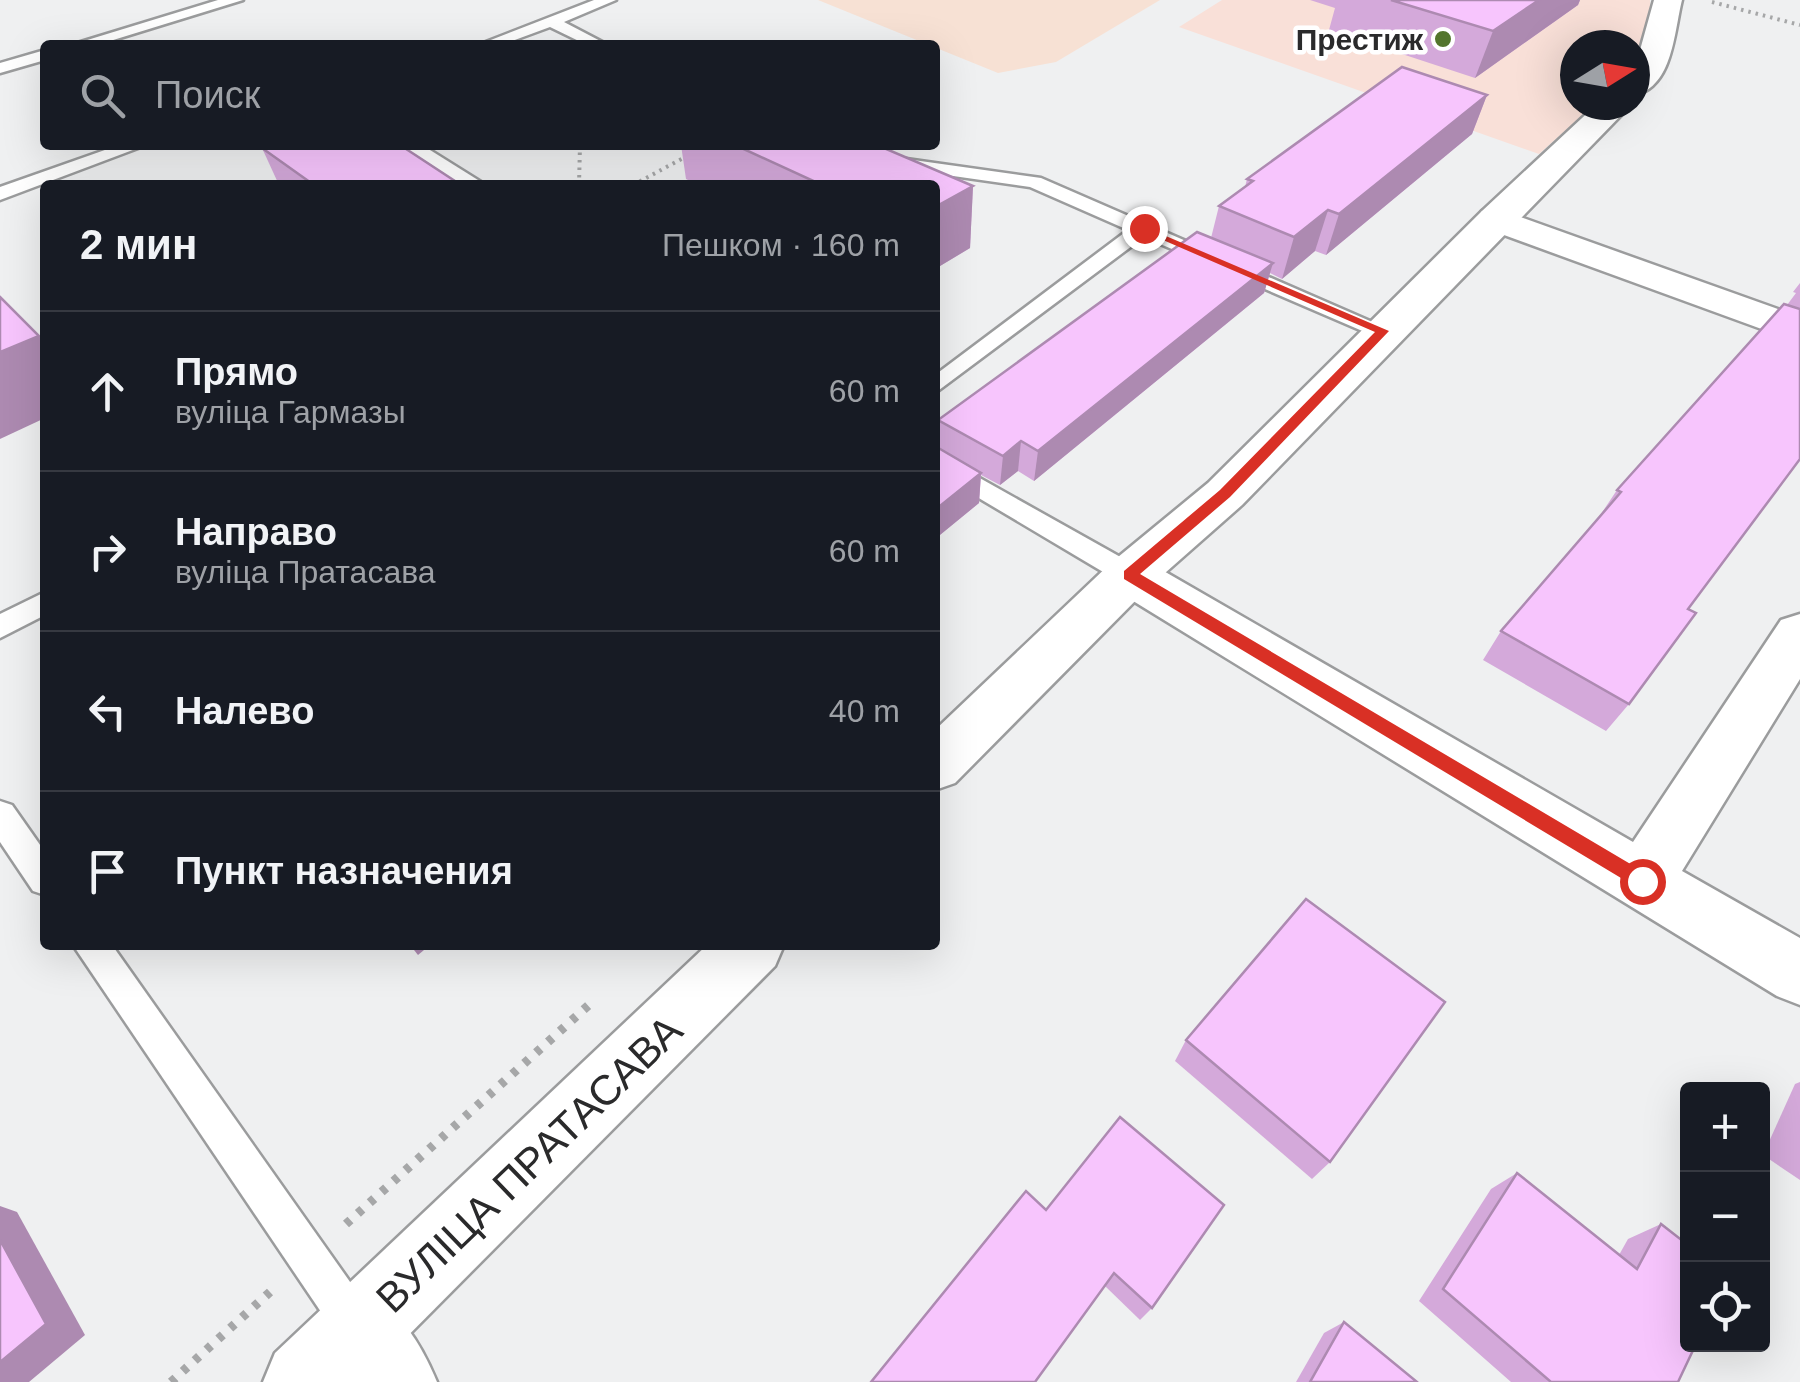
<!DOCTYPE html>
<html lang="ru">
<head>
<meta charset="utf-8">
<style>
  body { margin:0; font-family:Helvetica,sans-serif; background:#242831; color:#f1f3f6 }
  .controls { position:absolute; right:30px; bottom:30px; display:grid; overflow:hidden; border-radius:10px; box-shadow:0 10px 40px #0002 }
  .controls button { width:90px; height:90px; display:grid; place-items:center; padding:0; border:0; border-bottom:2px solid #363941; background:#171b24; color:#f1f3f6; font:50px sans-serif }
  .compass { position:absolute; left:1560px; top:30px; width:90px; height:90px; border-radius:50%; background:#171b24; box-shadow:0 10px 40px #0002; rotate:79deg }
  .stop { position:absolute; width:30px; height:30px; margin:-22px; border:8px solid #d93025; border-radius:50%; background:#fff }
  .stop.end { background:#d93025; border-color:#fff; box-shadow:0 2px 10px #0008 }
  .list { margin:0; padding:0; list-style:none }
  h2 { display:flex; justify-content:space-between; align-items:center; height:130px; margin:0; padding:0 40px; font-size:42px }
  h2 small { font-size:32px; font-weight:400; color:#9ea1a6 }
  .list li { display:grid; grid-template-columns:65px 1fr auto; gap:30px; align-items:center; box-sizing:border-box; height:160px; padding:0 40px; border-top:2px solid #363941 }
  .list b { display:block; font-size:38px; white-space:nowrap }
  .list p { margin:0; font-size:32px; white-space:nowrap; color:#9ea1a6 }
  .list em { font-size:32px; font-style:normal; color:#9ea1a6 }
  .icon { flex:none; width:55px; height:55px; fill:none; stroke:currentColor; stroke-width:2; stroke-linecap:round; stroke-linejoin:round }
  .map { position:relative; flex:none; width:1800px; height:1382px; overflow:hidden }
  .search { position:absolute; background:#171b24; box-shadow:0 10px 40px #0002; left:40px; top:40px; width:900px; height:110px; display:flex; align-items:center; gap:25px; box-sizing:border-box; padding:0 35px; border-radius:10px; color:#9ea1a6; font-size:38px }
  .panel { position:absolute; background:#171b24; box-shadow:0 10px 40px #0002; left:40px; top:180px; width:900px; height:770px; border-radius:10px }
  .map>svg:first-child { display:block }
  .commercial { fill:#f9e0d8 }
  .education { fill:#f7e1d4 }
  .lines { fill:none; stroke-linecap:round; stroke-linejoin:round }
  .service-casing { stroke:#9b9c9d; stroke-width:5 }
  .minor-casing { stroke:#9b9c9d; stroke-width:5 }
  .secondary-casing { stroke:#9b9c9d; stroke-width:5 }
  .path-far1 { stroke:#a6a7a8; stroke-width:4; stroke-dasharray:2.5 5; stroke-linecap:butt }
  .path { stroke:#a6a7a8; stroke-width:9; stroke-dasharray:6 10; stroke-linecap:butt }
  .service { fill:#fff; fill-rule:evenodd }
  .minor { fill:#fff; fill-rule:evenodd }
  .secondary { fill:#fff; fill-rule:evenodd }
  .wall { fill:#d4a9da }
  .shaded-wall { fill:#ad8ab1 }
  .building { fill:#f7c5fd; stroke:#ad8ab1; stroke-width:2.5 }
  .route { fill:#d93025 }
  .poi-dot { fill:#53752d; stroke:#fff; stroke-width:4 }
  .labels { text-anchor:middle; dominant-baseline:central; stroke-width:9; stroke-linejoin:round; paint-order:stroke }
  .far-poi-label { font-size:30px; font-weight:bold; fill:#2a2a2b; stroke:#fff; text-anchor:end }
  .near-street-label { font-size:42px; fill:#2a2a2b; stroke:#fff }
</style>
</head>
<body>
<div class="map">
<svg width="1800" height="1382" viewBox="0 0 1800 1382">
  <rect width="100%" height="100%" fill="#eff0f1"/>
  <path class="commercial" d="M1222 0H1650L1652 37 1635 64V45H1575V105H1594L1539 154 1179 27Z"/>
  <path class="education" d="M818 0H1160L1056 62 998 73Z"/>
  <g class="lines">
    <defs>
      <g id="service">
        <path d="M218 0H243L97 45H71Z"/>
        <path d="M594 0H616L564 22 608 45H587L550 27 501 45H478Z"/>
        <path d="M45 50V60L0 73V63Z"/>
        <path d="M119 145H146L0 200V187Z"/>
        <path d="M400 145H422L486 185H462Z"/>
        <path d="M807 145 1041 178 1393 331 1390 336H1374L1144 237 935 393V375L1128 230 1030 187 834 159Z"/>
        <path d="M935 453 1140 568 1144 575 1140 582H1120L935 472Z"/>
        <path d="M45 592V615L0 638V614Z"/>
        <path d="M0 801 12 805 45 852V895L33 891 0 842Z"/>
        <path d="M73 945H112L372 1313 379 1328 372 1343 357 1350 342 1343Z"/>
      </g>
      <g id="minor">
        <path d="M1495 208 1800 317V343L1482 227 1477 219 1482 211Z"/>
        <path d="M1130 557 1148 562 1633 842 1781 620 1800 614V679L1682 871 1800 938V1005L1777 996 1112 588 1105 575 1112 562Z"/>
        <path d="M359 1290C399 1307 420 1342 437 1382H347L319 1330 331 1302Z"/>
      </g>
      <g id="secondary">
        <path d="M1654 0H1682C1674 32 1673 86 1635 95V68Z"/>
        <path d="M1596 105H1631L1242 505 1148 588 955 783 935 790V730L1112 562 1208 483 1482 211Z"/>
        <path d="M707 945H784L775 966 362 1382H263L275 1353Z"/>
      </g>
    </defs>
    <use href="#service" class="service-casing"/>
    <use href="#minor" class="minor-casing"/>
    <use href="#secondary" class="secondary-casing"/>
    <g class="path-far1">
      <path d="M1712 2 1800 25"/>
      <path d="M579 185 580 145"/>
      <path d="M633 185 689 155"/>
    </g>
    <g class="path">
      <path d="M346 1224 590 1004"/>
      <path d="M171 1382 270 1292"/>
    </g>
    <use href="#service" class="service"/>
    <use href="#minor" class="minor"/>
    <use href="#secondary" class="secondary"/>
  </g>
  <g class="wall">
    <path d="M1310 0H1580L1578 5 1475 78 1329 30 1335 8Z"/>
    <path d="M1487 95 1472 134 1326 255 1315 251 1282 279 1270 273 1264 293 1034 481 1018 471 1000 485 981 475 979 503 935 539V446L937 447 938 420 1211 238 1219 206 1245 187 1247 179Z"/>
    <path d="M681 145H877L973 186 970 248 935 269V185H698L686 179Z"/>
    <path d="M262 148 461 185H279Z"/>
    <path d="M1800 283V459L1688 609 1629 704 1606 731 1483 660 1501 631 1597 520 1617 490 1787 305 1796 293 1793 292Z"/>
    <path d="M1186 1040 1330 1162 1312 1179 1175 1061Z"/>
    <path d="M1800 1082V1180L1763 1155 1795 1084Z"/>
    <path d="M1517 1173 1619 1255 1628 1239 1661 1224 1678 1382H1511L1419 1301 1491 1189Z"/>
    <path d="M1046 1210 1152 1308 1140 1320 1105 1286Z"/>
    <path d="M1344 1322 1417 1382H1296L1324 1333Z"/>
  </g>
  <g class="shaded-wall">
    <path d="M1539 0H1580L1578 5 1475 78 1493 31Z"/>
    <path d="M1487 95 1472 134 1326 255 1339 214Z"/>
    <path d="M973 186 970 248 935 269V207Z"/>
    <path d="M1328 210 1315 251 1282 279 1294 237Z"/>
    <path d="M1273 263 1264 293 1034 481 1038 451Z"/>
    <path d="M39 336 45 344V418L0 439V352Z"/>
    <path d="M1021 441 1018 471 1000 485 1003 456Z"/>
    <path d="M981 473 979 503 935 539V510Z"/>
    <path d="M410 945H430L418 955Z"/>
    <path d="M0 1206 17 1212 85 1335 29 1382H0Z"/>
  </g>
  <g class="building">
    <path d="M1391 0H1539L1493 31Z"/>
    <path d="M1402 67 1487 95 1339 214 1328 210 1294 237 1219 206 1253 181 1247 179Z"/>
    <path d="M269 145H400L461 185H314L262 148Z"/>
    <path d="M735 145H877L973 186 935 207V185H822Z"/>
    <path d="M1197 232 1273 263 1038 451 1021 441 1003 456 938 420Z"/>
    <path d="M0 297 39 336 0 352Z"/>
    <path d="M1784 304 1800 309V459L1688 609 1696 613 1629 704 1501 631 1621 492 1617 490Z"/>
    <path d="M935 446 981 473 935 510Z"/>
    <path d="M1306 899 1445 1002 1330 1162 1186 1040Z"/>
    <path d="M1120 1117 1224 1205 1152 1308 1114 1273 1035 1382H871L1026 1191 1046 1210Z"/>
    <path d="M1517 1173 1637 1269 1661 1224 1688 1245V1344H1696L1678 1382H1551L1443 1289Z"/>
    <path d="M0 1240 46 1324 0 1362Z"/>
    <path d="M1344 1322 1417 1382H1310Z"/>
  </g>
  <path class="route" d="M1140 225 1389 331 1230 497 1140 574 1649 875V887H1636L1124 579V571L1220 490 1375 332 1140 230Z"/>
  <circle class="poi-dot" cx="1443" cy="39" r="10"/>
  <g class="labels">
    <g class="far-poi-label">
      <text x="1423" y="39">Престиж</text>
    </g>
    <g class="near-street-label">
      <text transform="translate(529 1164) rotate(-44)">ВУЛІЦА ПРАТАСАВА</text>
    </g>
  </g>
</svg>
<div class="controls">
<button>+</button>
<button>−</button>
<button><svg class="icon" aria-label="locate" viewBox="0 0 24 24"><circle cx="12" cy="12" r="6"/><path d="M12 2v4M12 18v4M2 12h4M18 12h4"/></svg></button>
</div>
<svg class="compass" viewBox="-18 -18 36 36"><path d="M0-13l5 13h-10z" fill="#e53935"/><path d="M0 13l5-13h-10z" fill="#9ea1a6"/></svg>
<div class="stop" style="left:1642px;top:881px"></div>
<div class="stop end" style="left:1144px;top:228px"></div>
<div class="search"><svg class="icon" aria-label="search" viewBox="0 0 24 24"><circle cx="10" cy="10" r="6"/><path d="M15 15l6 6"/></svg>Поиск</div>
<section class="panel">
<h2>2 мин<small>Пешком · 160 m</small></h2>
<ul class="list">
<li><svg class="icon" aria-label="ahead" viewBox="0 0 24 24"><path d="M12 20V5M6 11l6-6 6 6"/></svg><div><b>Прямо</b><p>вуліца Гармазы</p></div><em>60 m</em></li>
<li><svg class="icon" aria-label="right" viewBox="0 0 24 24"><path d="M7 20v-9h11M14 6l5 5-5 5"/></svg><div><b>Направо</b><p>вуліца Пратасава</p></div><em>60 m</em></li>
<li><svg class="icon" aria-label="left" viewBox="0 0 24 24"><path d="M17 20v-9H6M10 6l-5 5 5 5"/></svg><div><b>Налево</b></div><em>40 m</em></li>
<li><svg class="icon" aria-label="arrive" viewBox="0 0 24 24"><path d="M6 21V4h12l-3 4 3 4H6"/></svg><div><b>Пункт назначения</b></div></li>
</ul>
</section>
</div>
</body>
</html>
